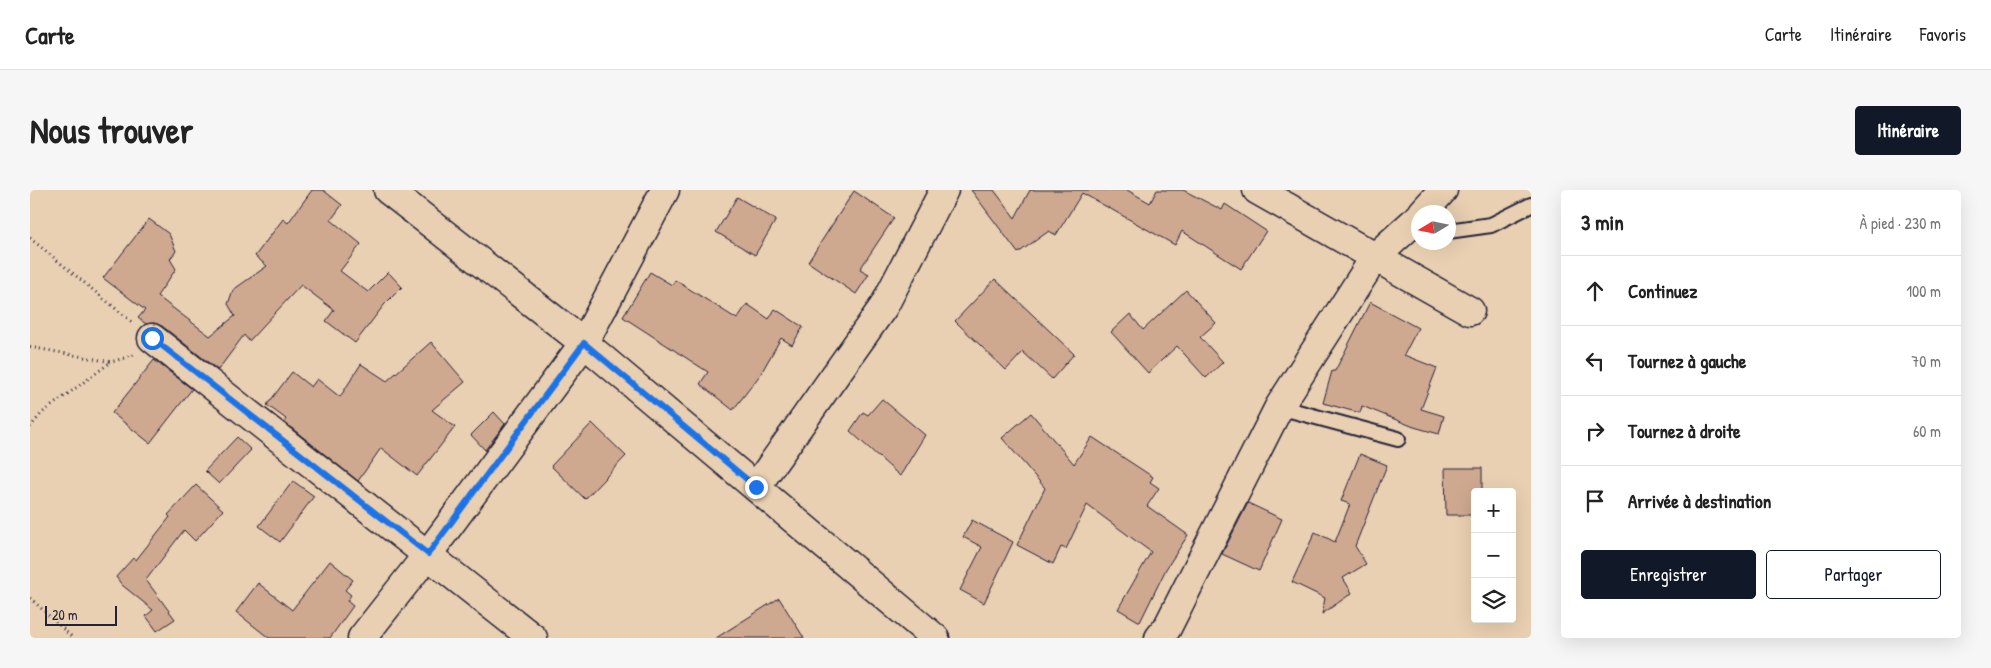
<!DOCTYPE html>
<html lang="fr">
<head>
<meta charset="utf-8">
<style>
  body { margin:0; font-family:"Patrick Hand",sans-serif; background:#f6f6f6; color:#222 }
  .controls { position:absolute; right:15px; bottom:15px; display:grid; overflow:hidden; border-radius:5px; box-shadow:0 5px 20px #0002 }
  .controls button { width:45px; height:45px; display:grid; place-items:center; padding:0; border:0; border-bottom:1px solid #e0e0e0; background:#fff; color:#222; font:25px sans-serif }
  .compass { position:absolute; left:1381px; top:15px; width:45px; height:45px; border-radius:50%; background:#fff; box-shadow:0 5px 20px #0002; rotate:260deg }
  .scale { position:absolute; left:15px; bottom:12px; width:72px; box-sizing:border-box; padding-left:5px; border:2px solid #22223b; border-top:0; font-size:14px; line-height:18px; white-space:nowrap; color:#22223b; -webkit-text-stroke:4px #ead0b2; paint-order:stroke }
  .stop { position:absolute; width:15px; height:15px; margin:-11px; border:4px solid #1a73e8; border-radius:50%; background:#fff }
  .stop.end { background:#1a73e8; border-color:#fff; box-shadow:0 1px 5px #0008 }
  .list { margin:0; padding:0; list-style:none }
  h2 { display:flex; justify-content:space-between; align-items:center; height:65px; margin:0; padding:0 20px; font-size:21px }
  h2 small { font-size:16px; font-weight:400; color:#767676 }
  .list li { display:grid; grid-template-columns:32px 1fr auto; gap:15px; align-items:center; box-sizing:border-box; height:70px; padding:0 20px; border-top:1px solid #e0e0e0 }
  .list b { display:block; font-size:19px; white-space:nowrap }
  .list em { font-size:16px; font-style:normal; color:#767676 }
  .actions { display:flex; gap:10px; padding:15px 20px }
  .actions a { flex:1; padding:11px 0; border:1px solid #111827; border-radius:5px; text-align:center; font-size:18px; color:#111827 }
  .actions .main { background:#111827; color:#fff }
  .icon { flex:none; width:28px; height:28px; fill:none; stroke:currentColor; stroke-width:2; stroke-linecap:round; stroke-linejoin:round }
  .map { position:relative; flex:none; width:1501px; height:448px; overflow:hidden; border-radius:5px }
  header { display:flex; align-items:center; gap:30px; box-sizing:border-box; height:70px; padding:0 25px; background:#fff; border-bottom:1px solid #e0e0e0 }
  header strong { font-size:24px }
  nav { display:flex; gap:28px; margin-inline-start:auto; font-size:18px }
  .intro { display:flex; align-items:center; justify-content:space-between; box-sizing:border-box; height:120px; padding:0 30px }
  h1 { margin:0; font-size:35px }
  .button { padding:12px 22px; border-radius:5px; background:#111827; color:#fff; font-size:18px; font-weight:700 }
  main { display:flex; gap:30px; padding:0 30px }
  aside { flex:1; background:#fff; border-radius:5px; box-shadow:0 5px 20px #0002 }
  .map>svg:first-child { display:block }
  .building { fill:#cfa890; stroke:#22223b }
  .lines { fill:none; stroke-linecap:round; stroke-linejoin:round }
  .lane-casing { stroke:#22223b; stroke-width:18 }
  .street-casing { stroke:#22223b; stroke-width:31 }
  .secondary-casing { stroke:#22223b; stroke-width:31 }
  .path { stroke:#22223b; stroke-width:3; stroke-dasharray:1 4; stroke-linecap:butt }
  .lane { stroke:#ead0b2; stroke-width:14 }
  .street { stroke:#ead0b2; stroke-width:28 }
  .secondary { stroke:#ead0b2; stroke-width:28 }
  .route { stroke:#1a73e8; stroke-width:6 }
</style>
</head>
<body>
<header>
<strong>Carte</strong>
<nav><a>Carte</a><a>Itinéraire</a><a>Favoris</a></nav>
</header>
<div class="intro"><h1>Nous trouver</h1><a class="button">Itinéraire</a></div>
<main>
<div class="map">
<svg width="1501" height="448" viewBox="0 0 1501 448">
  <rect width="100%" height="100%" fill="#ead0b2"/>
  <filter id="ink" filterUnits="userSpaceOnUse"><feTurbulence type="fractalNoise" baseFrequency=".02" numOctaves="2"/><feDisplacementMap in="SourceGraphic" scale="10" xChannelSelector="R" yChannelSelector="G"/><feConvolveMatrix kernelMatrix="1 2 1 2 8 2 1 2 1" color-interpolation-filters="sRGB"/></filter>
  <g filter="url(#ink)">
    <g class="building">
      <path d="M282 0H293L312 15 301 30 331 54 310 81 338 102 358 82 372 97 354 115 325 153 296 131 304 120 271 95 219 151 214 145 188 180 132 136 124 133 116 134 108 128 115 120 73 88 119 29 139 44 146 61 140 69 146 79 127 106 180 146 205 126 198 114 203 100 237 76 225 66 253 29 258 33Z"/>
      <path d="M941 0H964L985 28 1000 0H1097L1120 13 1127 0H1153L1192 20 1195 14 1236 41 1211 79 1152 41 1145 55 1052 3 1026 45 1019 41 988 63Z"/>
      <path d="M824 1 864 28 830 79 839 84 826 104 778 72Z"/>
      <path d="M707 7 746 30 725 65 686 42Z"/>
      <path d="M620 82 642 95 645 90 707 129 717 114 739 129 745 119 773 137 762 155 751 148 730 185 703 220 670 194 678 182 593 127Z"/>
      <path d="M965 89 1044 164 1022 189 993 162 976 180 925 131Z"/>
      <path d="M1156 100 1186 133 1170 147 1193 172 1176 188 1147 156 1118 183 1081 142 1100 124 1113 140Z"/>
      <path d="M1340 112 1388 138 1374 165 1407 178 1391 219 1414 226 1409 244 1384 237 1332 216 1330 223 1293 213 1302 181H1305Z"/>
      <path d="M401 152 435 192 402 220 425 237 387 286 351 258 328 291 254 232 256 229 237 215 262 182 281 197 287 189 310 207 331 174 357 191Z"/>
      <path d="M124 170 162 199 120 253 82 223Z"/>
      <path d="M852 209 895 245 870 286 820 241 833 222 838 225Z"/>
      <path d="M464 222 475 234 455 260 441 245Z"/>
      <path d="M1001 223 1044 274 1062 247 1123 287 1120 292 1129 298 1117 316 1158 345 1136 379 1110 432 1088 419 1121 362 1057 315 1036 359 1031 357 1023 374 987 355 1015 298 972 248Z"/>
      <path d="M562 233 596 266 555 309 521 276Z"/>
      <path d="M207 247 221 260 189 294 175 281Z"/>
      <path d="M1330 264 1357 275 1325 356 1336 374 1313 388 1322 403 1292 424 1295 408 1262 392 1285 342 1305 352 1320 314 1311 311Z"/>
      <path d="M1415 278H1452V302H1445V325H1416Z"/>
      <path d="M263 291 284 306 250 352 229 336Z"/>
      <path d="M166 295 193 320 165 351 154 340 116 390 145 429 127 441 116 426 123 420 92 395 86 387 103 368 106 370 140 327 138 325Z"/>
      <path d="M1218 313 1252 329 1229 381 1192 364Z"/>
      <path d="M942 330 983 352 954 413 930 400 952 357 933 347Z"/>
      <path d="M300 371 323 390 315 400 321 405 317 411 323 416 300 448H239L206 422 228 393 262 420Z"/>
      <path d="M749 408 774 448H686Z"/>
    </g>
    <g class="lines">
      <defs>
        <g id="lane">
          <path d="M1418 41 1461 35 1501 15"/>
          <path d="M1249 217 1368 249"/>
        </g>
        <g id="street">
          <path d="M1227 0 1440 121"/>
          <path d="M1393 22 1413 0"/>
          <path d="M122 148 503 448"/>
          <path d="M726 297 854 116 914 0"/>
          <path d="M332 448 398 364 554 153 635 0"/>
          <path d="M1129 448 1137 438 1249 217 1345 67 1388 28"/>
        </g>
        <path id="secondary" d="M358 0 554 153 905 448"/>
      </defs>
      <use href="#lane" class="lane-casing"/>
      <use href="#street" class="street-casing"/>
      <use href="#secondary" class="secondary-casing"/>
      <g class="path">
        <path d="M0 48 102 132"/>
        <path d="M0 157 81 172 104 165"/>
        <path d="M0 237 12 223 81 172"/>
        <path d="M0 408 43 448"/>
      </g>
      <use href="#lane" class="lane"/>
      <use href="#street" class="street"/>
      <use href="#secondary" class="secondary"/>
    </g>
  </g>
  <g class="lines" filter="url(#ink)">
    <path class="route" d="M122 148 398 364 554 153 726 297"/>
  </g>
</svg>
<div class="controls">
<button>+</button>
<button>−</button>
<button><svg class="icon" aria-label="layers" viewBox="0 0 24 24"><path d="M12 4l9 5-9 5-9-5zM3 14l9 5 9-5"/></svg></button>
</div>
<svg class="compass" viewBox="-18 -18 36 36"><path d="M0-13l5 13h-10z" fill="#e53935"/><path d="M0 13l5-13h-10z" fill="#767676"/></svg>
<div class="scale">20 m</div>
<div class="stop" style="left:122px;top:148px"></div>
<div class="stop end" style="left:726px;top:297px"></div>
</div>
<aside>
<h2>3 min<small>À pied · 230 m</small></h2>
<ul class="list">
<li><svg class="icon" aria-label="ahead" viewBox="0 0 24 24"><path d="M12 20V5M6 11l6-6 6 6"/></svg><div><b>Continuez</b></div><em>100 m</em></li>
<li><svg class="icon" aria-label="left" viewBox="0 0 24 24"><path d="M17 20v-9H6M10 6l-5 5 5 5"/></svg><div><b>Tournez à gauche</b></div><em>70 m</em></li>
<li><svg class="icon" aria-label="right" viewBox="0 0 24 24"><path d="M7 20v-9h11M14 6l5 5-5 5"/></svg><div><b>Tournez à droite</b></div><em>60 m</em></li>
<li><svg class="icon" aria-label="arrive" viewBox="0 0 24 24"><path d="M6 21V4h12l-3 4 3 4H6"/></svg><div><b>Arrivée à destination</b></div></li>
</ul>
<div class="actions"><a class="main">Enregistrer</a><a>Partager</a></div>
</aside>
</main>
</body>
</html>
